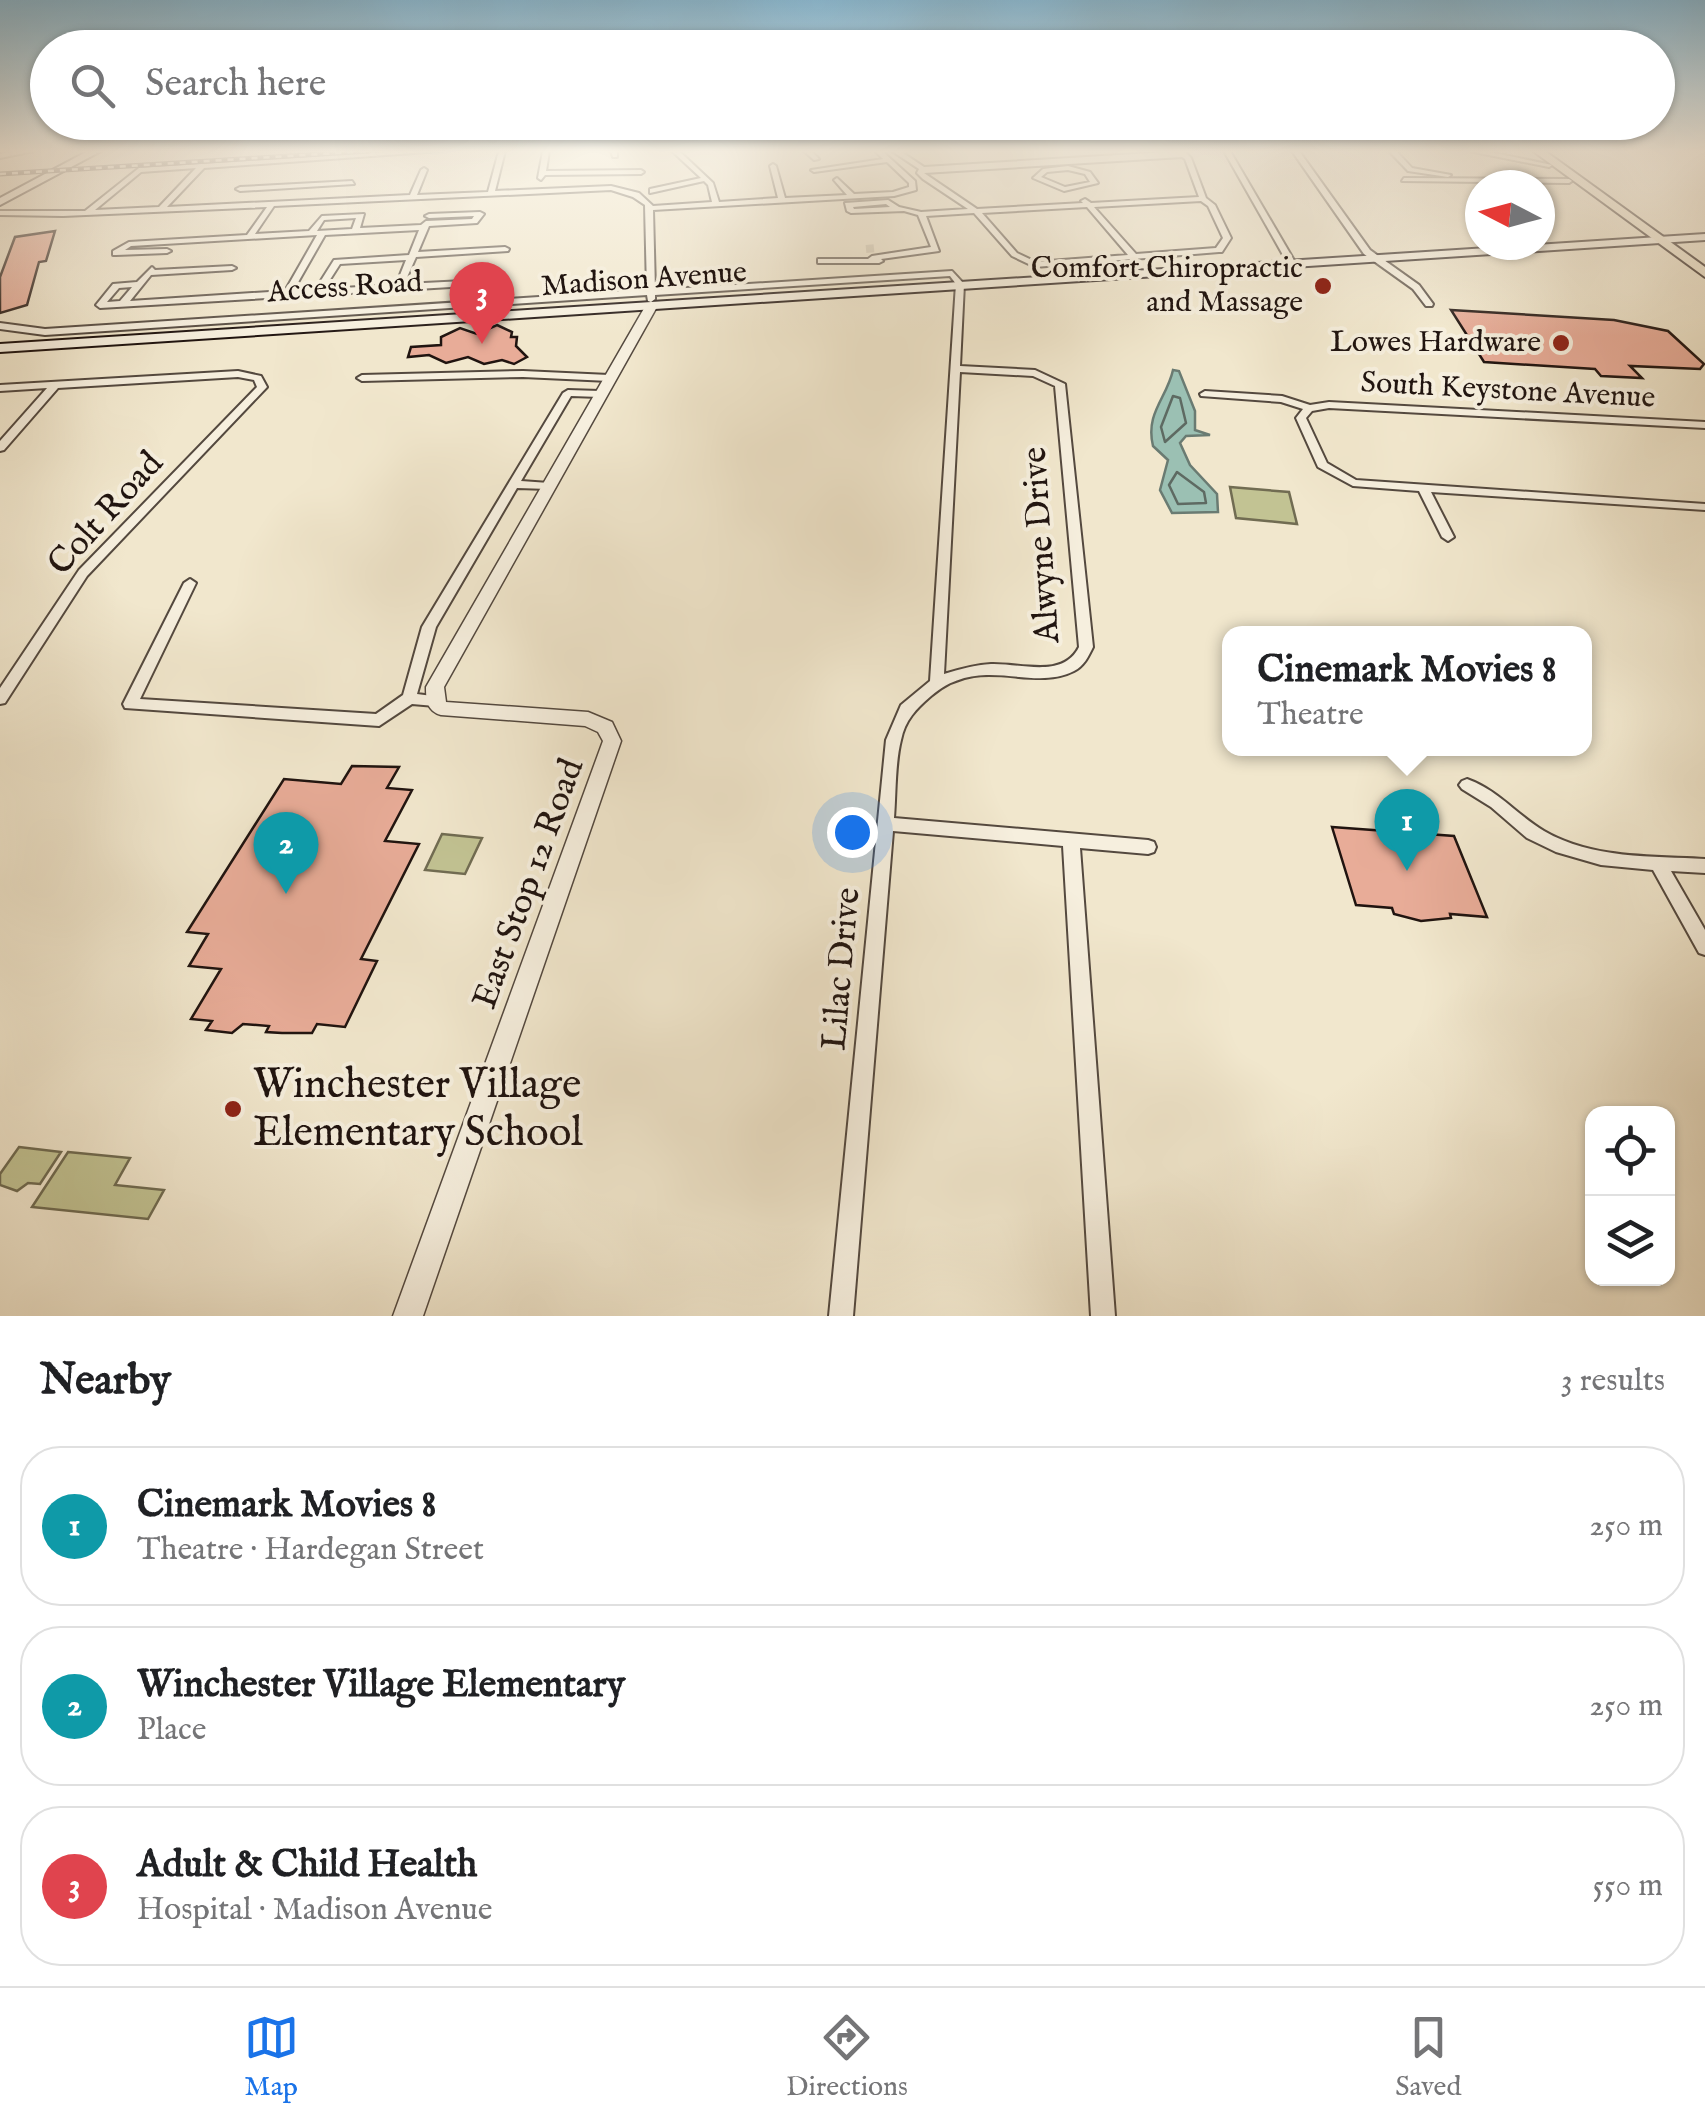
<!DOCTYPE html>
<html lang="en">
<head>
<meta charset="utf-8">
<style>
  body { margin:0; font-family:"IM FELL English",serif; background:#f2f2f2; color:#202124 }
  .controls { position:absolute; right:30px; bottom:30px; display:grid; overflow:hidden; border-radius:20px; box-shadow:0 2px 8px #0004 }
  .controls button { width:90px; height:90px; display:grid; place-items:center; padding:0; border:0; border-bottom:2px solid #e0e0e0; background:#fff; color:#202124; font:50px sans-serif }
  .compass { position:absolute; left:1465px; top:170px; width:90px; height:90px; border-radius:50%; background:#fff; box-shadow:0 2px 8px #0004; rotate:276deg }
  .you { position:absolute; left:852px; top:832px; width:35px; height:35px; margin:-25px; border:8px solid #fff; border-radius:50%; background:#1a73e8; box-shadow:0 0 0 15px #1a73e833 }
  .badge { display:grid; place-items:center; width:65px; height:65px; border-radius:50%; background:#1a73e8; color:#fff; font-size:32px; font-weight:700 }
  .pin { position:absolute; translate:-50% -82px; filter:drop-shadow(0 2px 5px #0008) }
  .pin::after { content:''; position:absolute; top:52px; width:35px; height:30px; background:inherit; clip-path:polygon(0 0,100% 0,50% 100%) }
  .popup { position:absolute; left:1222px; top:626px; width:370px; height:130px; box-sizing:border-box; display:grid; place-content:center; border-radius:20px; background:#fff; filter:drop-shadow(0 2px 8px #0005); font-size:32px; white-space:nowrap; color:#757577 }
  .popup b { font-size:38px; color:#202124 }
  .popup::after { content:''; position:absolute; left:50%; top:100%; margin-left:-20px; border:20px solid transparent; border-top-color:#fff }
  .list { margin:0; padding:0; list-style:none }
  h2 { display:flex; justify-content:space-between; align-items:center; height:130px; margin:0; padding:0 40px; font-size:42px }
  h2 small { font-size:32px; font-weight:400; color:#757577 }
  .list li { display:grid; grid-template-columns:65px 1fr auto; gap:30px; align-items:center; box-sizing:border-box; height:160px; margin:0 20px 20px; padding:0 20px; border:2px solid #e0e0e0; border-radius:40px }
  .list b { display:block; font-size:38px; white-space:nowrap }
  .list p { margin:0; font-size:32px; white-space:nowrap; color:#757577 }
  .list em { font-size:32px; font-style:normal; color:#757577 }
  .icon { flex:none; width:55px; height:55px; fill:none; stroke:currentColor; stroke-width:2; stroke-linecap:round; stroke-linejoin:round }
  .map { position:relative; flex:none; width:1705px; height:1316px; overflow:hidden }
  .search { position:absolute; background:#fff; box-shadow:0 2px 8px #0004; left:30px; right:30px; top:30px; height:110px; display:flex; align-items:center; gap:25px; box-sizing:border-box; padding:0 35px; border-radius:55px; color:#757577; font-size:38px }
  .sheet { height:670px; background:#fff }
  nav { display:flex; justify-content:space-around; align-items:center; box-sizing:border-box; height:140px; border-top:2px solid #e0e0e0; background:#fff; font-size:28px; color:#757577 }
  nav a { display:grid; justify-items:center; gap:5px }
  nav .on { color:#1a73e8 }
  .map>svg:first-child { display:block }
  .green { fill:#c2c393; stroke:#716c52; stroke-width:2.5 }
  .water { fill:#9bc0b3; stroke:#6a7b72; stroke-width:2.5 }
  .lines { fill:none; stroke-linecap:round; stroke-linejoin:round }
  .shore { stroke:#5e6a62; stroke-width:2.5 }
  .building { fill:#e8ac98; stroke:#201410; stroke-width:2.5 }
  .minor-tunnel { stroke:#d2c7b1; stroke-width:8; stroke-dasharray:8 4; stroke-linecap:butt }
  .minor-casing { stroke:#54493f; stroke-width:4 }
  .tertiary-casing { stroke:#54493f; stroke-width:3 }
  .secondary-casing { stroke:#201410; stroke-width:4 }
  .primary-casing { stroke:#201410; stroke-width:4 }
  .minor { fill:#f6efde; fill-rule:evenodd }
  .tertiary { fill:#f6efde; fill-rule:evenodd }
  .secondary { fill:#f6efde; fill-rule:evenodd }
  .primary { fill:#f1e7cd; fill-rule:evenodd }
  .rail-casing { stroke:#201410; stroke-width:5 }
  .rail { stroke:#f6efde; stroke-width:2.5; stroke-dasharray:6; stroke-linecap:butt }
  .poi-dot { fill:#8f2418; stroke:#f6efde; stroke-width:4 }
  .labels { text-anchor:middle; dominant-baseline:central; stroke-width:8; stroke-linejoin:round; paint-order:stroke }
  .far-poi-label { font-size:30px; fill:#201410; stroke:#f6efde; text-anchor:end }
  .far-street-label { font-size:30px; fill:#201410; stroke:#f6efde }
  .street-label { font-size:35px; fill:#201410; stroke:#f6efde }
  .near-poi-label { font-size:42px; fill:#201410; stroke:#f6efde; text-anchor:start }
</style>
</head>
<body>
<div class="map">
<svg width="1705" height="1316" viewBox="0 0 1705 1316">
  <rect width="100%" height="100%" fill="#f1e7cd"/>
  <filter id="stains"><feTurbulence type="fractalNoise" baseFrequency=".002" numOctaves="4"/><feColorMatrix values="0 0 0 0 .2 0 0 0 0 .09 0 0 0 0 .02 0 0 0 .5 -.17"/></filter>
  <radialGradient id="worn" r=".72"><stop offset=".6" stop-color="#630" stop-opacity="0"/><stop offset="1" stop-color="#630" stop-opacity=".3"/></radialGradient>
  <g class="green">
    <path d="M1230 487 1289 492 1297 524 1236 518Z"/>
    <path d="M442 834 482 838 465 874 425 870Z"/>
    <path d="M19 1147 61 1152 40 1184 28 1183 17 1191 0 1185V1174Z"/>
    <path d="M68 1152 130 1158 115 1185 164 1190 148 1219 32 1207Z"/>
  </g>
  <path class="water" d="M1173 370 1179 371 1195 411V430L1210 435 1186 436 1180 443 1190 465 1217 494 1218 512 1172 513 1160 490 1168 460 1153 446C1145 413 1167 398 1173 370Z"/>
  <g class="lines">
    <g class="shore">
      <path d="M1173 396 1180 398 1186 423 1165 442 1161 427Z"/>
      <path d="M1177 472 1204 492 1206 503 1178 504 1169 485Z"/>
    </g>
  </g>
  <g class="building">
    <path d="M55 231 46 261 39 262 27 305 0 313V277L15 237Z"/>
    <path d="M1451 310 1614 320 1668 331 1704 364 1700 369 1630 366 1642 378 1601 376 1595 369 1484 362Z"/>
    <path d="M497 325 512 332 511 337H517L516 346 527 357 514 364 502 360 484 364 468 357 446 363 429 355 408 357 411 347 441 345V337L460 328 477 334Z"/>
    <path d="M352 766 399 767 387 788 412 790 385 841 419 844 361 959 377 961 345 1027 317 1024 312 1033H282L266 1032 269 1026 243 1024 232 1033 206 1030 212 1021 191 1019 221 969 189 966 208 934 187 932 284 779 341 784Z"/>
    <path d="M1332 827 1454 836 1487 917 1450 914 1451 918 1421 921 1394 914 1392 908 1356 905Z"/>
  </g>
  <g class="lines">
    <path class="minor-tunnel" d="M866 249 876 248"/>
    <defs>
      <g id="minor">
        <path d="M17 151H34L0 158V154Z"/>
        <path d="M402 151H441L204 168 167 207 410 195 421 170 424 168 427 170 417 195 488 192 499 151H505L495 191 611 186 639 193 653 206 712 202 708 185 704 181 650 193V189L701 178 672 151H679L713 183 719 202 778 198 770 166 773 164 776 166 785 198 847 195 834 180 837 178 854 194 893 192 909 187V183L887 162 814 172 811 170 883 159 875 151H882L915 181 916 190 894 196 653 210 655 290 952 271 964 284 960 366 1035 370 1065 384 1093 647C1088 657 1084 666 1074 671 1030 693 981 653 931 696 916 709 905 720 901 740 895 763 896 794 894 818L1148 840 1154 842 1156 847 1154 852 1148 854 1080 848 1115 1316H1091L1063 846 893 831 853 1316H829L886 740 901 705 930 681 956 284 950 276 655 295V299L651 302 648 301 647 295 45 335 0 329V323L45 329 647 290 645 205 633 197 611 190 274 206 255 234 309 231 322 216 364 214 360 228 421 225 426 221 472 219 474 216 429 218 425 216 429 214 480 212 484 214 477 223 429 226 418 252 505 247 509 249 508 251 416 257 404 284 504 279V283L501 284 100 308 96 305 113 284 137 282 152 267 155 270 232 266 236 268 232 270 151 275 130 301 285 291 317 235 131 246 125 250 167 249 171 251 167 253 116 255H113V251L129 242 247 235 267 207 63 216 0 215V211H85L139 168ZM196 168 159 207 95 210 141 172ZM356 218 352 229 317 231 324 220ZM419 230 409 255 334 260 315 290 293 291 325 235ZM406 260 396 285 324 289 340 264ZM132 287 120 301 107 302 119 288ZM960 372 1033 376 1055 386 1079 647C1063 679 1021 663 991 664 975 665 960 669 944 674Z"/>
        <path d="M543 151H549L546 171 641 170 644 172 641 174 545 175 541 180 538 178Z"/>
        <path d="M611 151H617V157H613Z"/>
        <path d="M804 151H811L819 159 814 160Z"/>
        <path d="M892 151H900L924 167 1184 151 1191 158 1206 198 1215 205 1231 238 1222 252H1219L1035 267 1012 256 974 213 926 216 939 251 881 259 883 261 879 263H818V259H868L872 256 931 247 918 215 904 211 851 213 847 211 845 203 888 200 899 207 921 212 968 209 923 179 917 173 919 169ZM1182 157 1185 159 1199 197 1091 203 1085 199 1081 201 1083 203 977 209 924 173ZM1201 201 1208 206 1223 238 1216 248 1136 254 1094 207ZM886 204 890 207 854 209 853 207ZM1087 207 1128 255 1036 262 1017 253 982 213Z"/>
        <path d="M1224 151H1230L1295 262 1294 264 1287 262Z"/>
        <path d="M1292 151H1299L1370 250 1419 285 1433 304 1432 306H1426L1413 289 1364 254Z"/>
        <path d="M1389 151H1396L1412 168 1451 175 1448 177 1408 171Z"/>
        <path d="M1469 151H1485L1552 165 1549 167Z"/>
        <path d="M1068 166 1090 172 1098 183 1064 191 1033 178 1043 169ZM1068 170 1085 174 1090 182 1065 187 1041 177 1047 172Z"/>
        <path d="M1404 178 1569 179 1572 181 1569 183 1402 181Z"/>
        <path d="M352 181 354 184 240 191 236 189 240 187Z"/>
        <path d="M238 371 261 376 267 387 87 576 5 703 0 704V688L79 570 257 387 254 380 238 377 58 388 4 450 0 451V441L47 388 0 391V385Z"/>
        <path d="M523 371 609 375 614 378 609 381 523 377 362 381 357 378 362 375Z"/>
        <path d="M568 390 600 391 605 394 600 397 571 396 521 481 549 483 555 486 549 489 517 488 436 627 417 694 440 697 442 701 440 705 435 706 412 704 379 726 125 708 123 704 184 583 190 579 196 583 140 699 376 714 403 695 422 627 563 393Z"/>
        <path d="M1205 391 1282 396 1310 405 1329 402 1705 422V428L1329 408 1312 411 1306 418 1327 463 1356 480 1705 504V510L1431 492 1454 537 1448 541 1442 537 1419 491 1353 486 1318 467 1296 418 1303 409 1281 402 1201 396 1200 394Z"/>
        <path d="M1467 779C1498 790 1517 815 1544 831 1592 859 1652 856 1705 859V873L1671 871 1705 930V955L1699 953 1653 870 1601 865 1556 852 1527 838 1491 807 1462 789 1459 785 1462 781Z"/>
      </g>
      <path id="tertiary" d="M652 302 658 305 444 687 446 702 588 712 612 722 621 741 423 1316H393L603 741 598 732 585 726 441 715C427 711 426 700 426 687L646 305Z"/>
      <g id="secondary">
        <path d="M88 151H101L0 205V198Z"/>
        <path d="M1705 234V240L0 352V344Z"/>
      </g>
      <path id="primary" d="M1533 151H1545L1705 267V277Z"/>
    </defs>
    <use href="#minor" class="minor-casing"/>
    <use href="#tertiary" class="tertiary-casing"/>
    <use href="#secondary" class="secondary-casing"/>
    <use href="#primary" class="primary-casing"/>
    <use href="#minor" class="minor"/>
    <use href="#tertiary" class="tertiary"/>
    <use href="#secondary" class="secondary"/>
    <use href="#primary" class="primary"/>
    <defs>
      <path id="rail" d="M0 174 369 151"/>
    </defs>
    <use href="#rail" class="rail-casing"/>
    <use href="#rail" class="rail"/>
  </g>
  <linearGradient id="sky" x2="0" y2="1"><stop stop-color="#89b9d3"/><stop offset="0.45" stop-color="#f9f4e8"/><stop offset="1" stop-color="#f9f4e8" stop-opacity="0"/></linearGradient>
  <rect width="1705" height="336" fill="url(#sky)"/>
  <g class="poi-dot">
    <circle cx="1323" cy="286" r="10"/>
    <circle cx="1561" cy="343" r="10"/>
    <circle cx="233" cy="1109" r="10"/>
  </g>
  <g class="labels">
    <g class="far-poi-label">
      <text x="1303" y="269">Comfort Chiropractic<tspan x="1303" dy="34">and Massage</tspan></text>
      <text x="1541" y="343">Lowes Hardware</text>
    </g>
    <g class="far-street-label">
      <text transform="translate(644 280) rotate(-4)">Madison Avenue</text>
      <text transform="translate(345 288) rotate(-4)">Access Road</text>
      <text transform="translate(1508 391) rotate(3)">South Keystone Avenue</text>
    </g>
    <g class="street-label">
      <text transform="translate(106 514) rotate(-48)">Colt Road</text>
      <text transform="translate(1042 545) rotate(-94)">Alwyne Drive</text>
      <text transform="translate(529 884) rotate(-70)">East Stop 12 Road</text>
      <text transform="translate(842 969) rotate(-85)">Lilac Drive</text>
    </g>
    <g class="near-poi-label">
      <text x="253" y="1085">Winchester Village<tspan x="253" dy="48">Elementary School</tspan></text>
    </g>
  </g>
  <rect width="100%" height="100%" filter="url(#stains)"/>
  <rect width="100%" height="100%" fill="url(#worn)"/>
</svg>
<div class="controls">
<button><svg class="icon" aria-label="locate" viewBox="0 0 24 24"><circle cx="12" cy="12" r="6"/><path d="M12 2v4M12 18v4M2 12h4M18 12h4"/></svg></button>
<button><svg class="icon" aria-label="layers" viewBox="0 0 24 24"><path d="M12 4l9 5-9 5-9-5zM3 14l9 5 9-5"/></svg></button>
</div>
<svg class="compass" viewBox="-18 -18 36 36"><path d="M0-13l5 13h-10z" fill="#e53935"/><path d="M0 13l5-13h-10z" fill="#757577"/></svg>
<div class="you"></div>
<div class="pin badge" style="left:1407px;top:871px;background:#0f9aa8">1</div>
<div class="popup"><b>Cinemark Movies 8</b>Theatre</div>
<div class="pin badge" style="left:286px;top:894px;background:#0f9aa8">2</div>
<div class="pin badge" style="left:482px;top:344px;background:#e0444e">3</div>
<div class="search"><svg class="icon" aria-label="search" viewBox="0 0 24 24"><circle cx="10" cy="10" r="6"/><path d="M15 15l6 6"/></svg>Search here</div>
</div>
<section class="sheet">
<h2>Nearby<small>3 results</small></h2>
<ul class="list">
<li><span class="badge" style="background:#0f9aa8">1</span><div><b>Cinemark Movies 8</b><p>Theatre · Hardegan Street</p></div><em>250 m</em></li>
<li><span class="badge" style="background:#0f9aa8">2</span><div><b>Winchester Village Elementary</b><p>Place</p></div><em>250 m</em></li>
<li><span class="badge" style="background:#e0444e">3</span><div><b>Adult &amp; Child Health</b><p>Hospital · Madison Avenue</p></div><em>550 m</em></li>
</ul>
</section>
<nav>
<a class="on"><svg class="icon" aria-label="map" viewBox="0 0 24 24"><path d="M3 6l6-2 6 2 6-2v14l-6 2-6-2-6 2zM9 4v14M15 6v14"/></svg>Map</a>
<a><svg class="icon" aria-label="directions" viewBox="0 0 24 24"><path d="M12 3l9 9-9 9-9-9zM9 14v-3h6M13 9l2 2-2 2"/></svg>Directions</a>
<a><svg class="icon" aria-label="saved" viewBox="0 0 24 24"><path d="M7 4h10v16l-5-4-5 4z"/></svg>Saved</a>
</nav>
</body>
</html>
